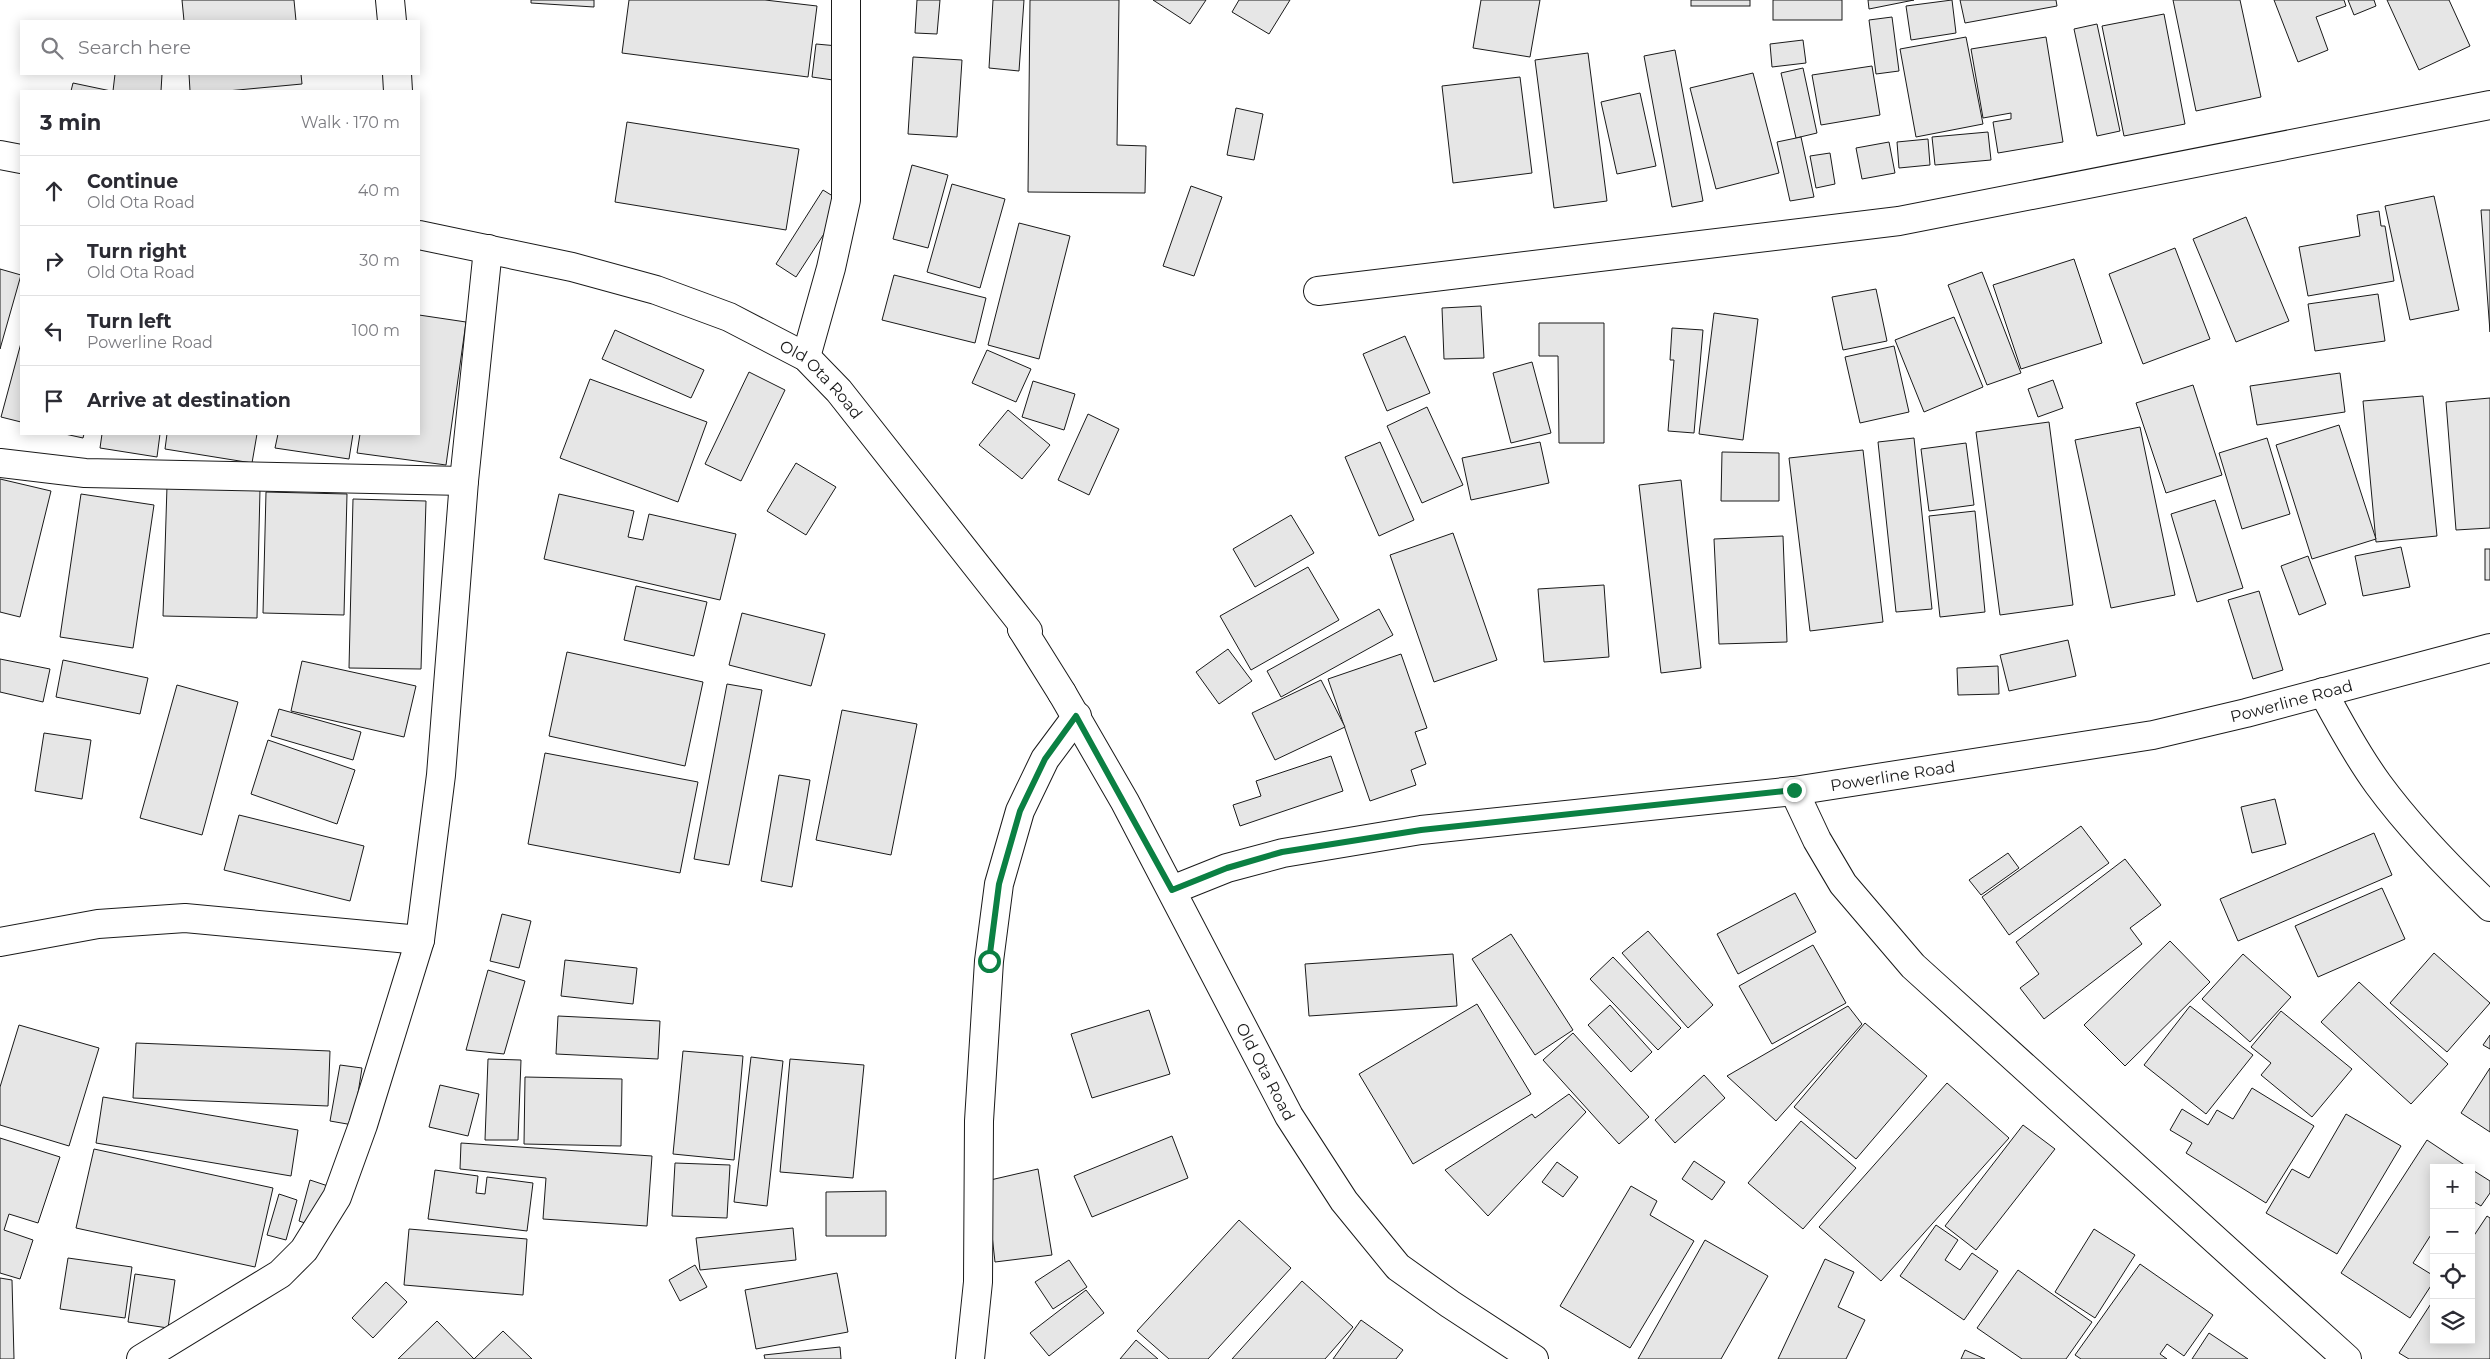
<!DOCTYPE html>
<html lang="en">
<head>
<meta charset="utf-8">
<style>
  body { margin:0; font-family:Montserrat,sans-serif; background:#f7f7f7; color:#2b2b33 }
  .controls { position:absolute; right:15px; bottom:15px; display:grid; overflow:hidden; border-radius:0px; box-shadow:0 2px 12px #0003 }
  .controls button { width:45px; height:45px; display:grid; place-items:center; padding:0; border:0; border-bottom:1px solid #e1e1e2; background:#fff; color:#2b2b33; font:25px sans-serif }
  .stop { position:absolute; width:15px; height:15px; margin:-11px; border:4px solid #0b8043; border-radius:50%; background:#fff }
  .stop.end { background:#0b8043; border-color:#fff; box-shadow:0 1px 5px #0008 }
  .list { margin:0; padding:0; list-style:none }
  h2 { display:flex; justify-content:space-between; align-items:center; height:65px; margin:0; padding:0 20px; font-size:21px }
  h2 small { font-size:16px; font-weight:400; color:#7c7c81 }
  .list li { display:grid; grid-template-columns:32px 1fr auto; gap:15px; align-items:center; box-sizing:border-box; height:70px; padding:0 20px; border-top:1px solid #e1e1e2 }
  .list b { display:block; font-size:19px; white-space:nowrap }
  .list p { margin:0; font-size:16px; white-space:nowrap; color:#7c7c81 }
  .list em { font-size:16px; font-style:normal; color:#7c7c81 }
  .icon { flex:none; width:28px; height:28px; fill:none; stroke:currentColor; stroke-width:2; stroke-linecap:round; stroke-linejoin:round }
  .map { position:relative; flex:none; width:2490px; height:1359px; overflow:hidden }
  .search { position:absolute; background:#fff; box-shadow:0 2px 12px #0003; left:20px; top:20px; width:400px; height:55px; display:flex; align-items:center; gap:12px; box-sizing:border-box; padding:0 18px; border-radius:0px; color:#7c7c81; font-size:19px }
  .panel { position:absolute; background:#fff; box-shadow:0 2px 12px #0003; left:20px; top:90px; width:400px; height:345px; border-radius:0px }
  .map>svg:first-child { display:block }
  .building { fill:#e6e6e6; stroke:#1a1a1a }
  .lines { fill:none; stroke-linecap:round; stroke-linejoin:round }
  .street-casing { stroke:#1a1a1a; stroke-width:30 }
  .secondary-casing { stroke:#1a1a1a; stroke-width:30 }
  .street { stroke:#fff; stroke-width:28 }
  .secondary { stroke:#fff; stroke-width:28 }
  .route { stroke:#0b8043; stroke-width:6 }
  .labels { text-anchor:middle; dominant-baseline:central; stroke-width:4; stroke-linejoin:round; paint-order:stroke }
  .street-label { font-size:16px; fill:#1a1a1a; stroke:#fff }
</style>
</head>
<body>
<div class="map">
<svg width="2490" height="1359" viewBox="0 0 2490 1359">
  <rect width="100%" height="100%" fill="#fff"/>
  <g class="building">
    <path d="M182 0H294L296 21H184Z"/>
    <path d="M531 0H594V7L531 3Z"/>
    <path d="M629 0H765L817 6 808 77 622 53Z"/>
    <path d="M917 0H940L937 34 915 33Z"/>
    <path d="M993 0H1024L1019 71 989 68Z"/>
    <path d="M1030 0H1119L1117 145 1146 146 1145 193 1028 192Z"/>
    <path d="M1153 0H1206L1190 24Z"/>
    <path d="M1239 0H1290L1269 34 1232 12Z"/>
    <path d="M1481 0H1540L1530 57 1473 48Z"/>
    <rect x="1691" y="0" width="59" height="6"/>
    <rect x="1773" y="0" width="69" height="20"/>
    <path d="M1868 0H1914L1869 9Z"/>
    <path d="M1952 0 1956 33 1911 40 1906 6Z"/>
    <path d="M1960 0H2056L2057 6 1965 23Z"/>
    <path d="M2173 0H2240L2261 97 2196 111Z"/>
    <path d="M2274 0H2344L2346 6 2316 17 2328 50 2298 62Z"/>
    <path d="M2348 0H2374L2376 6 2354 15Z"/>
    <path d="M2387 0H2449L2470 46 2419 70Z"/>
    <path d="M2164 14 2185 124 2124 136 2102 26Z"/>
    <path d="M1892 17 1899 71 1876 74 1869 20Z"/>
    <path d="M2097 24 2120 131 2097 136 2074 29Z"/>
    <path d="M1966 37 1983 124 1916 137 1900 49Z"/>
    <path d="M2046 37 2063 142 1998 153 1993 122 2011 119V113L1983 118 1971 49Z"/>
    <path d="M1803 40 1806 63 1772 67 1770 44Z"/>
    <path d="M816 44 838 46 833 80 812 77Z"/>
    <path d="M1675 50 1703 201 1672 207 1644 56Z"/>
    <path d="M1588 53 1607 201 1554 208 1535 60Z"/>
    <path d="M913 57 962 60 957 137 908 134Z"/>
    <path d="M1872 66 1880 115 1821 125 1812 75Z"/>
    <path d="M1803 68 1817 133 1796 138 1781 73Z"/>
    <path d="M1753 73 1779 173 1716 189 1690 88Z"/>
    <path d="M115 74H162L161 91H113Z"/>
    <path d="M189 74H301L302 84 227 91H190Z"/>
    <path d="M1520 77 1532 173 1453 183 1442 86Z"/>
    <path d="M73 83 111 91H71Z"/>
    <path d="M1640 93 1656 166 1617 174 1601 102Z"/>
    <path d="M1236 108 1263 114 1254 160 1227 155Z"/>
    <path d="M627 122 799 149 786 230 615 202Z"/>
    <path d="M1988 132 1991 160 1935 165 1932 137Z"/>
    <path d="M1801 137 1814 197 1790 201 1777 142Z"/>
    <path d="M1928 139 1930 165 1899 168 1897 142Z"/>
    <path d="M1889 142 1895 173 1862 179 1856 148Z"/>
    <path d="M1830 153 1835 184 1816 188 1810 156Z"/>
    <path d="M912 165 948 175 928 248 893 239Z"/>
    <path d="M952 184 1005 199 980 288 927 272Z"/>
    <path d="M1191 186 1222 197 1194 276 1163 266Z"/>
    <path d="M823 190 844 203 796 277 776 264Z"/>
    <path d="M2434 196 2459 310 2410 320 2385 206Z"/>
    <path d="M2481 210H2490V332Z"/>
    <path d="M2379 211 2381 226H2385L2394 281 2308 296 2299 247 2360 236 2357 215Z"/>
    <path d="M2246 217 2289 321 2236 342 2193 239Z"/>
    <path d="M1019 223 1070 236 1039 359 988 345Z"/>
    <path d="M2175 248 2210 339 2143 364 2109 274Z"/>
    <path d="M2074 259 2102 343 2021 369 1993 285Z"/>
    <path d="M0 269 21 275 0 349Z"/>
    <path d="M1982 272 2021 373 1987 385 1948 285Z"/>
    <path d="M894 275 986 298 975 343 882 320Z"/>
    <path d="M1876 289 1887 341 1843 350 1832 297Z"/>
    <path d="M2378 294 2385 341 2315 351 2308 304Z"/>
    <path d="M1481 306 1484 358 1444 359 1442 308Z"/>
    <path d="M1714 313 1758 319 1743 440 1699 434Z"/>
    <path d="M419 315 466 322 446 465 357 453 360 434H419Z"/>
    <path d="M1954 317 1983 387 1924 412 1895 340Z"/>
    <path d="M1539 323H1604V443H1559L1558 356H1539Z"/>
    <path d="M1672 328 1703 330 1694 433 1668 431 1674 360H1670Z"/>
    <path d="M615 330 704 370 691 398 602 359Z"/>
    <path d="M1405 336 1430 393 1387 411 1363 354Z"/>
    <path d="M21 343V422L1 417Z"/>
    <path d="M1894 346 1909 412 1860 423 1845 357Z"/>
    <path d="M987 350 1031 369 1016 402 972 383Z"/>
    <path d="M1532 362 1551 433 1511 443 1493 373Z"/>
    <path d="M749 372 785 390 741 481 705 464Z"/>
    <path d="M2340 373 2345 412 2257 425 2250 386Z"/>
    <path d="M590 379 707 422 678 502 560 458Z"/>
    <path d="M2053 380 2063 408 2038 417 2028 389Z"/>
    <path d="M1033 381 1075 394 1064 430 1022 417Z"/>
    <path d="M2193 385 2222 475 2166 493 2136 403Z"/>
    <path d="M2423 396 2437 536 2376 542 2363 401Z"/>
    <path d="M2490 398V528L2456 530 2446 402Z"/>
    <path d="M1427 407 1463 485 1422 503 1387 426Z"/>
    <path d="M1008 410 1050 445 1022 479 979 445Z"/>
    <path d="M1088 414 1119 429 1089 495 1058 480Z"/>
    <path d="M2049 422 2073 605 2000 615 1976 432Z"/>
    <path d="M2339 425 2376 539 2312 559 2276 445Z"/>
    <path d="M2140 427 2175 595 2111 608 2075 440Z"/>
    <path d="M65 434H84L83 438Z"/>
    <path d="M102 434H160L157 457 100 448Z"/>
    <path d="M167 434H257L252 463 165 449Z"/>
    <path d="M278 434H353L349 459 275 448Z"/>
    <path d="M1914 438 1932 609 1896 612 1878 442Z"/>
    <path d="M2267 438 2290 514 2242 529 2219 453Z"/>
    <path d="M1380 442 1414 520 1379 536 1345 457Z"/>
    <path d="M1540 442 1549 483 1471 500 1462 458Z"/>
    <path d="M1966 443 1974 505 1929 511 1921 449Z"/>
    <path d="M1863 450 1883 622 1810 631 1789 458Z"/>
    <path d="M1722 452 1779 453V501H1721Z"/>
    <path d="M796 463 836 487 806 535 767 511Z"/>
    <path d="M0 479 51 491 20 617 0 612Z"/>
    <path d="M1681 480 1701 668 1661 673 1639 485Z"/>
    <path d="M167 486 260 489 257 618 163 616Z"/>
    <path d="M266 492 347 494 344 615 263 613Z"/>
    <path d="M81 494 154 505 133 648 60 637Z"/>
    <path d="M559 494 634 511 628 537 643 540 649 514 736 534 720 600 544 559Z"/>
    <path d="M353 499 426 501 421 669 349 668Z"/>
    <path d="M2215 500 2243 588 2197 602 2171 514Z"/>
    <path d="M1975 511 1985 612 1940 617 1929 516Z"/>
    <path d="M1291 515 1314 553 1255 587 1233 549Z"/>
    <path d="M1453 533 1497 660 1434 682 1390 555Z"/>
    <path d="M1783 536 1787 642 1719 644 1714 539Z"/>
    <path d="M2401 547 2410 587 2363 596 2355 556Z"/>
    <rect x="2485" y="549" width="5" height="31"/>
    <path d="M2308 556 2326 604 2299 615 2281 566Z"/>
    <path d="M1308 567 1339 620 1251 670 1220 616Z"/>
    <path d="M1604 585 1609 657 1544 662 1538 589Z"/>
    <path d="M636 586 707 602 694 656 624 640Z"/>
    <path d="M2259 591 2283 670 2253 679 2228 600Z"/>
    <path d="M1379 609 1393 635 1281 697 1267 671Z"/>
    <path d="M742 613 825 634 811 686 729 665Z"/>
    <path d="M2068 640 2076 676 2009 691 2000 655Z"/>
    <path d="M1228 649 1252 681 1219 704 1196 672Z"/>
    <path d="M567 652 703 682 685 766 549 736Z"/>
    <path d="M1401 654 1427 728 1415 732 1426 764 1411 770 1416 785 1370 801 1328 679Z"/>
    <path d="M0 659 50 669 43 702 0 692Z"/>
    <path d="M63 660 148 678 140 714 56 697Z"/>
    <path d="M302 661 416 686 404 737 291 711Z"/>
    <path d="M1998 666 1999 694 1958 695 1957 668Z"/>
    <path d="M1321 680 1345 727 1275 760 1252 713Z"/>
    <path d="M727 684 762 690 729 865 694 859Z"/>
    <path d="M177 685 238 702 202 835 140 818Z"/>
    <path d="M279 709 361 732 353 760 271 736Z"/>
    <path d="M842 710 917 724 891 855 816 840Z"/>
    <path d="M44 733 91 740 82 799 35 791Z"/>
    <path d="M268 740 355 770 337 824 251 794Z"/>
    <path d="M545 753 698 782 680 873 528 844Z"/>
    <path d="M1331 756 1343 791 1240 826 1233 805 1261 796 1256 781Z"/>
    <path d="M779 775 810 780 792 887 761 881Z"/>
    <path d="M2275 799 2286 844 2252 853 2241 807Z"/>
    <path d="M239 815 364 846 350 901 224 870Z"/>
    <path d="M2081 826 2109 863 2009 935 1982 897Z"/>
    <path d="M2374 833 2392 875 2238 941 2220 899Z"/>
    <path d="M2008 853 2019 868 1981 895 1969 880Z"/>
    <path d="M2125 859 2161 905 2130 928 2142 944 2044 1019 2020 988 2039 974 2016 942Z"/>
    <path d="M2382 888 2405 939 2318 977 2295 926Z"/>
    <path d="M1795 893 1816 932 1738 974 1717 934Z"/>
    <path d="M502 914 531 921 519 968 490 961Z"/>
    <path d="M1648 931 1713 1005 1688 1028 1622 953Z"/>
    <path d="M1511 934 1573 1030 1535 1055 1472 959Z"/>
    <path d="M2170 941 2210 982 2125 1066 2084 1025Z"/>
    <path d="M1813 945 1846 1003 1772 1044 1739 986Z"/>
    <path d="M2434 953 2490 1003 2447 1052 2390 1003Z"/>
    <path d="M1453 954 1457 1006 1309 1016 1305 964Z"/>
    <path d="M2243 954 2291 997 2250 1042 2202 999Z"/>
    <path d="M1613 957 1681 1028 1658 1050 1590 979Z"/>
    <path d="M565 960 637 968 633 1004 561 996Z"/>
    <path d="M488 970 525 981 504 1054 466 1050Z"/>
    <path d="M2359 982 2448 1064 2411 1104 2321 1022Z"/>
    <path d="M1477 1004 1531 1094 1413 1164 1359 1074Z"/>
    <path d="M1610 1005 1652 1052 1631 1072 1588 1025Z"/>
    <path d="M1848 1006 1862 1024 1776 1121 1727 1076Z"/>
    <path d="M2190 1006 2253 1055 2206 1114 2144 1065Z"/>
    <path d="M1149 1010 1170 1074 1092 1098 1071 1034Z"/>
    <path d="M2281 1011 2352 1069 2312 1117 2261 1075 2271 1063 2251 1047Z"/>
    <path d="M558 1016 660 1021 658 1059 556 1054Z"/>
    <path d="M1865 1023 1927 1076 1856 1159 1794 1107Z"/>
    <path d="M19 1025 99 1048 69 1146 0 1125V1087Z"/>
    <path d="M1573 1033 1649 1117 1619 1144 1543 1060Z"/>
    <path d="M2490 1035V1049L2483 1045Z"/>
    <path d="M136 1043 330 1051 328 1106 133 1098Z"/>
    <path d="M683 1051 743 1056 734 1160 673 1154Z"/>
    <path d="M751 1057 783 1061 767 1206 734 1202Z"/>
    <path d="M488 1059 521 1060 518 1140H485Z"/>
    <path d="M790 1059 864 1065 853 1178 780 1172Z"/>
    <path d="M340 1065 362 1068 353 1125 330 1121Z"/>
    <path d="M2490 1068V1132L2461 1113Z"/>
    <path d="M1704 1075 1725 1098 1675 1143 1655 1120Z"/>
    <path d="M525 1077 622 1079 621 1146 524 1144Z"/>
    <path d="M1947 1083 2009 1138 1881 1281 1819 1227Z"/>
    <path d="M440 1085 479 1094 468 1136 429 1127Z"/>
    <path d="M2252 1088 2314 1126 2266 1203 2186 1153 2192 1143 2170 1130 2182 1109 2208 1125 2217 1110 2233 1119Z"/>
    <path d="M1569 1094 1586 1112 1488 1216 1445 1170 1532 1114 1535 1118Z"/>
    <path d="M103 1097 298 1130 291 1176 96 1143Z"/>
    <path d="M2346 1114 2401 1146 2337 1254 2266 1213 2292 1169 2309 1178Z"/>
    <path d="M1801 1121 1856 1168 1803 1229 1748 1183Z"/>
    <path d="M2023 1125 2055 1149 1976 1250 1945 1226Z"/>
    <path d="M1172 1136 1188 1178 1092 1217 1074 1176Z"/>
    <path d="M0 1138 60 1157 38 1223 9 1214 4 1230 33 1240 20 1279 0 1273Z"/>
    <path d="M2427 1140 2469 1168H2434V1230L2413 1263 2434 1276V1281L2410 1318 2341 1273Z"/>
    <path d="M461 1143 652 1156 647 1226 543 1219 546 1178 460 1169Z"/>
    <path d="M94 1149 273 1188 255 1267 76 1228Z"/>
    <path d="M1694 1161 1725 1182 1712 1200 1682 1179Z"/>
    <path d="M1557 1162 1578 1177 1563 1197 1542 1182Z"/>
    <path d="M675 1163 730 1165 727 1218 672 1216Z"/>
    <path d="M1038 1169 1052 1255 995 1262 986 1181Z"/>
    <path d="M2471 1169 2490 1181V1193L2481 1206 2471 1200Z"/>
    <path d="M435 1170 478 1176 476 1193 485 1194 487 1177 533 1183 527 1231 428 1219Z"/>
    <path d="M310 1180 328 1186 317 1227 299 1221Z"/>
    <path d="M1631 1186 1657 1201 1650 1215 1694 1241 1630 1348 1560 1306Z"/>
    <path d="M886 1191V1236H826V1192Z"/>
    <path d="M279 1194 297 1200 286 1240 267 1235Z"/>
    <path d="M2487 1216 2490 1218V1359H2409L2399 1353 2434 1299V1340H2471V1240Z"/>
    <path d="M1239 1220 1291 1268 1208 1359H1169L1137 1331Z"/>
    <path d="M1936 1225 1958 1240 1945 1260 1960 1270 1972 1253 1998 1271 1964 1320 1900 1276Z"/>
    <path d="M793 1228 796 1260 700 1270 696 1238Z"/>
    <path d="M409 1229 527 1239 523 1295 404 1285Z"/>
    <path d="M2094 1229 2135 1255 2095 1318 2055 1292Z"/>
    <path d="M1705 1240 1768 1276 1721 1359H1638Z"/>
    <path d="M68 1258 132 1267 125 1318 60 1309Z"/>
    <path d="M1825 1259 1854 1272 1838 1307 1865 1320 1846 1359H1778Z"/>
    <path d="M1069 1260 1087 1287 1053 1309 1035 1282Z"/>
    <path d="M2140 1264 2213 1315 2184 1356 2167 1344 2160 1354 2167 1359H2081L2075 1355Z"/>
    <path d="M695 1265 707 1287 680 1301 669 1280Z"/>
    <path d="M2018 1270 2092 1322 2066 1359H2022L1977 1328Z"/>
    <path d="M837 1273 848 1332 756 1349 745 1290Z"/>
    <path d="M135 1274 175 1280 168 1328 128 1322Z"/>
    <path d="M0 1278 12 1280 14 1359H0Z"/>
    <path d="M1302 1281 1353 1327 1325 1359H1232Z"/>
    <path d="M386 1282 407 1302 373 1338 352 1318Z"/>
    <path d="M1086 1290 1104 1313 1049 1356 1030 1333Z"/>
    <path d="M1361 1320 1403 1350 1396 1359H1333Z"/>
    <path d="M437 1321 474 1359 503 1331 532 1359H398Z"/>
    <path d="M2209 1333 2248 1359H2192Z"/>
    <path d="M1136 1340 1158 1359H1120Z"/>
    <path d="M840 1347 841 1359H765L764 1355Z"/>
    <path d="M1965 1350 1985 1359H1961Z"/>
  </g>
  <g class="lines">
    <defs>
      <g id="street">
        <path d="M390 0 392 21"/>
        <path d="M397 74 398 91"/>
        <path d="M0 155 21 159"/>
        <path id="s1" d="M419 235 572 267 656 290 729 317 806 357 839 391 1028 631 1022 629"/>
        <path d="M1318 291 1899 221 2490 105"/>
        <path d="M806 357 831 268 846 200V0"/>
        <path d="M0 463 85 473 464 481"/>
        <path d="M1022 629 1062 693"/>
        <path d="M2323 692C2340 724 2357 755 2378 784 2411 829 2450 869 2490 907"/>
        <path d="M1794 791 1817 840 1843 884 1913 966 2347 1359"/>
        <path id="s2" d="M1172 890 1227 868 1283 853 1421 830 1794 791 2153 735 2246 713 2490 648"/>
        <path d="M0 942 98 924 185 918 420 940"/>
        <path d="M141 1359 280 1274 304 1250 337 1197 363 1125 420 940 441 775 464 481 488 249"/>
        <path d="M970 1359 978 1282 979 1121 989 961 999 884 1020 811 1045 759 1077 716"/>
      </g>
      <g id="secondary">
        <path id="s3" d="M1062 693 1125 802 1289 1116 1344 1201 1398 1267 1450 1304 1534 1359"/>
      </g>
    </defs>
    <use href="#street" class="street-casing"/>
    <use href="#secondary" class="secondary-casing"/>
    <use href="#street" class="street"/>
    <use href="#secondary" class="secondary"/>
  </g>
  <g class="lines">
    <path class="route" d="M989 961 999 884 1020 811 1045 759 1076 716 1172 890 1227 868 1282 852 1421 830 1794 790"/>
  </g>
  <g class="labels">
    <g class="street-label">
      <text stroke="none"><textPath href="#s1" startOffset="434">Old Ota Road</textPath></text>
      <text stroke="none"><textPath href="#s2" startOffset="1138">Powerline Road</textPath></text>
      <text stroke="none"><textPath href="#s2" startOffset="732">Powerline Road</textPath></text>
      <text stroke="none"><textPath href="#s3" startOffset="430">Old Ota Road</textPath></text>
    </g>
  </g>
</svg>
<div class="controls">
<button>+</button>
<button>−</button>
<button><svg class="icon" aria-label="locate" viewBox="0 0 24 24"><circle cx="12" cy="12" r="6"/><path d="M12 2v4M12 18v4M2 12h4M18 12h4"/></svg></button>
<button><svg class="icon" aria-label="layers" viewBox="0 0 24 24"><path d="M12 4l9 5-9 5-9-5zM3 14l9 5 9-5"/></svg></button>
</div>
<div class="stop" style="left:989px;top:961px"></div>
<div class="stop end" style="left:1794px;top:790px"></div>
<div class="search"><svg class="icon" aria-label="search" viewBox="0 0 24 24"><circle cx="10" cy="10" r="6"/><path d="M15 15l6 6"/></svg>Search here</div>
<section class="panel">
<h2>3 min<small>Walk · 170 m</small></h2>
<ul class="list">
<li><svg class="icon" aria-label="ahead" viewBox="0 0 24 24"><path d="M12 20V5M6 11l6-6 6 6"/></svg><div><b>Continue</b><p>Old Ota Road</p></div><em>40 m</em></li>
<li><svg class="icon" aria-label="right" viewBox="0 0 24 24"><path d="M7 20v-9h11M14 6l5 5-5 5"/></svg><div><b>Turn right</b><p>Old Ota Road</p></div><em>30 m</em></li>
<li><svg class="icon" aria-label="left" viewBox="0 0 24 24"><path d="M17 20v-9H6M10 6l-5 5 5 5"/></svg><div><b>Turn left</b><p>Powerline Road</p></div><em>100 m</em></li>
<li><svg class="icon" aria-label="arrive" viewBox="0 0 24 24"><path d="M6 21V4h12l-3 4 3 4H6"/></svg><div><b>Arrive at destination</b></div></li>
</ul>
</section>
</div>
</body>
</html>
